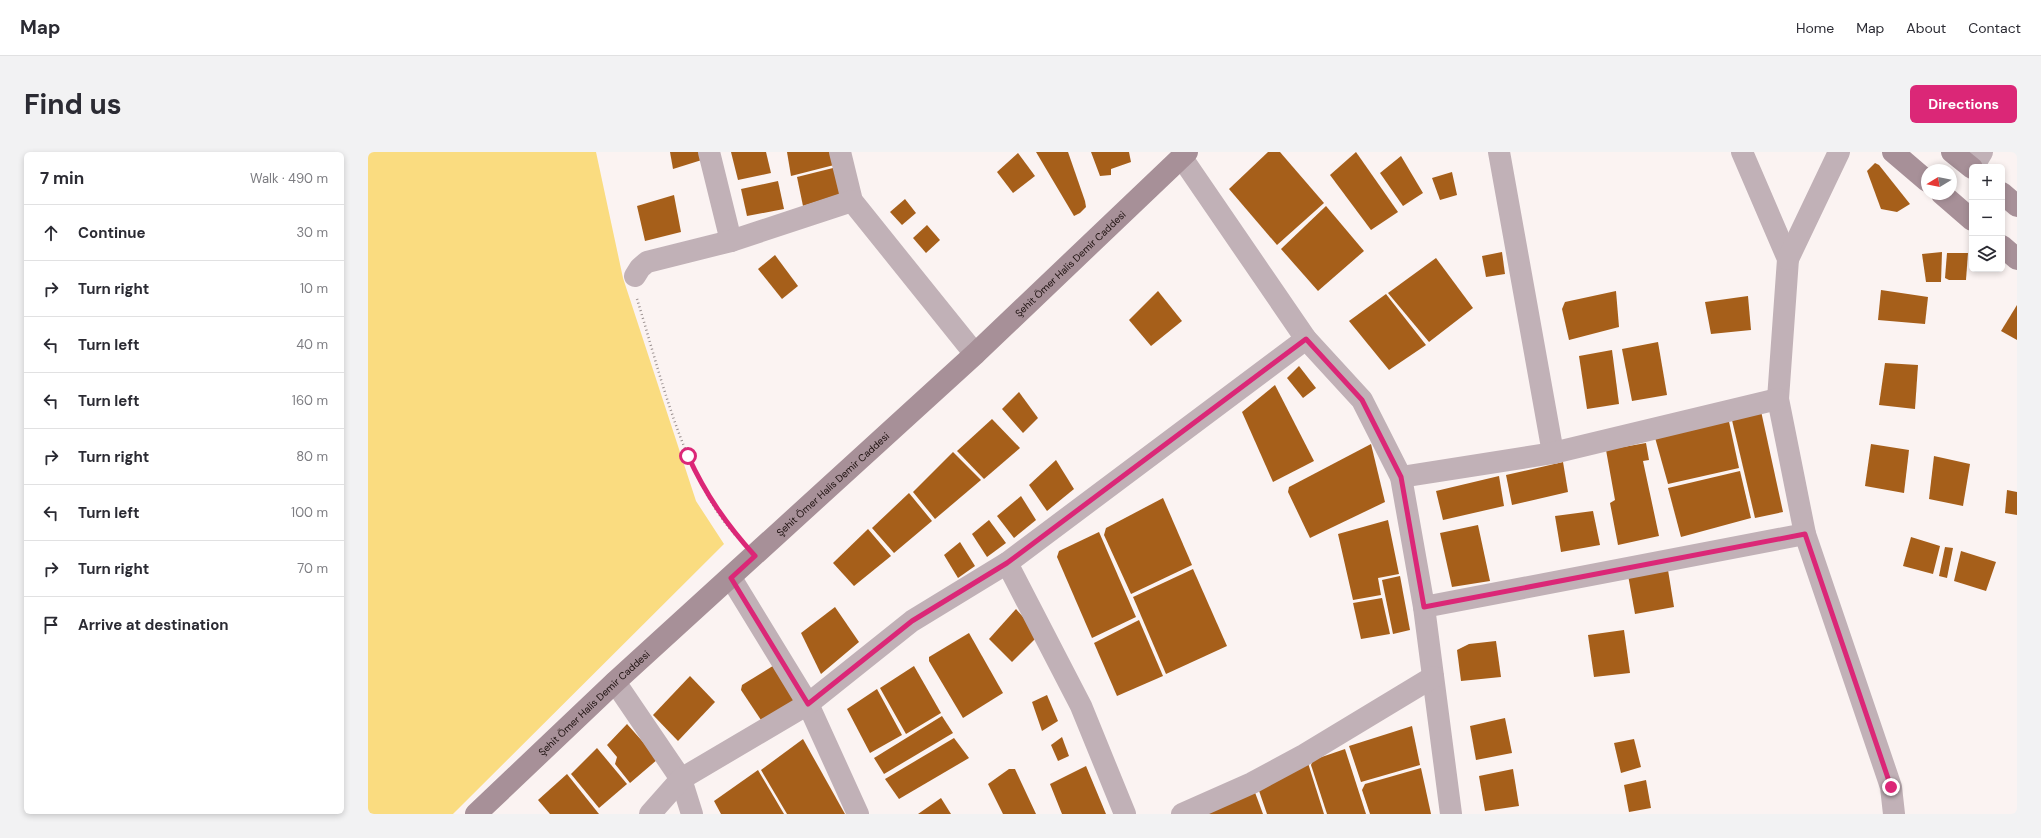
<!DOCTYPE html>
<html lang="en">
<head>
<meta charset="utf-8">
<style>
  body { margin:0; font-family:"DM Sans",sans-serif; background:#f2f2f3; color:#2b2b33 }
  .controls { position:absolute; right:12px; top:12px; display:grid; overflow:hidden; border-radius:6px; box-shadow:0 2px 6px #0003 }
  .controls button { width:36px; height:36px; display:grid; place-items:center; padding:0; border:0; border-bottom:1px solid #e1e1e2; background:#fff; color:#2b2b33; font:20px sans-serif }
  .compass { position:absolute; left:1553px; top:12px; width:36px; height:36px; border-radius:50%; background:#fff; box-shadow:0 2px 6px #0003; rotate:260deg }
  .stop { position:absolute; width:12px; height:12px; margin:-9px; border:3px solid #db2777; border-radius:50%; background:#fff }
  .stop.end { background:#db2777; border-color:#fff; box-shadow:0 1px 4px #0008 }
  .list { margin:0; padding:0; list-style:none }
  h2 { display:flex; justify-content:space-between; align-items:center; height:52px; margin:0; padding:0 16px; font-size:17px }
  h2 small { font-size:13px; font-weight:400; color:#7c7c81 }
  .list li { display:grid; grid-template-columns:26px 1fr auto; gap:12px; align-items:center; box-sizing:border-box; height:56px; padding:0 16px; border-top:1px solid #e1e1e2 }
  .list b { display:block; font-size:15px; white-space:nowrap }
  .list em { font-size:13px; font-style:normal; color:#7c7c81 }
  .icon { flex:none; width:22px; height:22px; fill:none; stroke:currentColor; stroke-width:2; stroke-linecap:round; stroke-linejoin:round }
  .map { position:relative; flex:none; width:1649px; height:662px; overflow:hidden; border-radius:6px }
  header { display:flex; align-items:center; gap:24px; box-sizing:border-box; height:56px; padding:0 20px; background:#fff; border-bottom:1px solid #e1e1e2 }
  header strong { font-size:19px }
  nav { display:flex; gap:22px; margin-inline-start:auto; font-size:14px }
  .intro { display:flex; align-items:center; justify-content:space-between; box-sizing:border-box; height:96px; padding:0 24px }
  h1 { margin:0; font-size:28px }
  .button { padding:10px 18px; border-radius:6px; background:#db2777; color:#fff; font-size:14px; font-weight:700 }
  main { display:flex; gap:24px; padding:0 24px }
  aside { flex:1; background:#fff; border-radius:6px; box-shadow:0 2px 6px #0003 }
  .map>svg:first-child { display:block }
  .green { fill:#fadc80 }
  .building { fill:#a65f1a }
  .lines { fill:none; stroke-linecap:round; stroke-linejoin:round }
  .path { stroke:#9b9190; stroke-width:2.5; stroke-dasharray:1 3; stroke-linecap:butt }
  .street { stroke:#c1b1b7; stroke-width:22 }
  .secondary { stroke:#a79098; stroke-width:22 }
  .route { stroke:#db2777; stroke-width:5 }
  .labels { text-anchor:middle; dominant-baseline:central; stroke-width:4; stroke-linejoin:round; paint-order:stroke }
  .street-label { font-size:10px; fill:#1a0e0c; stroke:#fff }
</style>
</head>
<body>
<header>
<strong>Map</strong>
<nav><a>Home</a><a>Map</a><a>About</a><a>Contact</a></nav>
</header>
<div class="intro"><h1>Find us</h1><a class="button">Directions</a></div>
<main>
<aside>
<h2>7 min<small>Walk · 490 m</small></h2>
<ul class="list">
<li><svg class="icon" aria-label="ahead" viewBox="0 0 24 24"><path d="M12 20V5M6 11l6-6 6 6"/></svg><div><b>Continue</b></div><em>30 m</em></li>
<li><svg class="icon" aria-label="right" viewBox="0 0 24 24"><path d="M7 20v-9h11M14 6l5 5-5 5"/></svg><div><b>Turn right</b></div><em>10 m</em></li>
<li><svg class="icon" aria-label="left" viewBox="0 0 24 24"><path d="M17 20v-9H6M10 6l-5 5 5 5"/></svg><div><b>Turn left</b></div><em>40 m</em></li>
<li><svg class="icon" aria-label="left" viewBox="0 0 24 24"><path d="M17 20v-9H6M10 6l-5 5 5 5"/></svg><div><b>Turn left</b></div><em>160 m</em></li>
<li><svg class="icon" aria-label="right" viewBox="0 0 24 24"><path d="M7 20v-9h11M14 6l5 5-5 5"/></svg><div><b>Turn right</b></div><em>80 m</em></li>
<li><svg class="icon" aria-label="left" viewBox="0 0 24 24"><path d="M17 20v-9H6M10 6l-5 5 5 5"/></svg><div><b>Turn left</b></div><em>100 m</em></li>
<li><svg class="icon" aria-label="right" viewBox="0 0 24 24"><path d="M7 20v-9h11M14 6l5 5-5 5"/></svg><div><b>Turn right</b></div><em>70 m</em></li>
<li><svg class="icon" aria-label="arrive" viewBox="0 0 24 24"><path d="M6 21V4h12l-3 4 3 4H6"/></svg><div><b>Arrive at destination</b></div></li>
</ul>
</aside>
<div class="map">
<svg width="1649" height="662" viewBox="0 0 1649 662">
  <rect width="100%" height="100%" fill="#fbf3f2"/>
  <path class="green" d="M0 0H228L255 126 328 349 356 392 85 662H0Z"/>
  <g class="building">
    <path d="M302 0H335L337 7 305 17Z"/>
    <path d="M363 0H398L403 21 370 28Z"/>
    <path d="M419 0H468L470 12 423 24Z"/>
    <path d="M668 0H700L717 49 718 55 712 61 706 64Z"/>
    <path d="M723 0H761L763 10 743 17V23L732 24Z"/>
    <path d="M900 0H912L956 51 909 93 861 37Z"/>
    <path d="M988 0 1030 60 1003 78 962 23Z"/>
    <path d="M650 1 667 24 645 41 629 20Z"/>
    <path d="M1033 4 1055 41 1035 54 1012 21Z"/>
    <path d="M1507 11 1511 13 1542 52 1529 60 1513 57 1499 19Z"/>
    <path d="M469 15 476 41 435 54 429 25Z"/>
    <path d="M1084 20 1089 43 1072 48 1064 26Z"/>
    <path d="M410 29 416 57 379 64 373 37Z"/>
    <path d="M306 43 313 80 277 89 269 54Z"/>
    <path d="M537 47 548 61 534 73 522 60Z"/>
    <path d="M958 54 996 99 950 139 913 97Z"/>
    <path d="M559 73 572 88 558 101 545 86Z"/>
    <path d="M1134 100 1137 122 1118 125 1114 104Z"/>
    <path d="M1574 100 1573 130H1558L1554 102Z"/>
    <path d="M1579 101H1600L1598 128H1581L1577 126Z"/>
    <path d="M407 103 430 134 414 147 390 117Z"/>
    <path d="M1068 106 1105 156 1061 190 1020 141Z"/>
    <path d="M1513 138 1560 145 1557 172 1510 168Z"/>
    <path d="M790 139 814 169 783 194 761 168Z"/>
    <path d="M1248 139 1251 175 1201 188 1194 157 1197 150Z"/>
    <path d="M1018 142 1058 193 1021 218 981 169Z"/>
    <path d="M1380 144 1383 178 1343 182 1337 150Z"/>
    <path d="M1649 153V188L1633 179Z"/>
    <path d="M1290 190 1299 243 1264 249 1254 197Z"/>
    <path d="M1244 198 1251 252 1219 257 1211 204Z"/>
    <path d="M1517 211 1550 213 1547 257 1511 253Z"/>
    <path d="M931 214 948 236 935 246 919 226Z"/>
    <path d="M907 233 946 309 905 330 874 260Z"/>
    <path d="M651 240 670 266 655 281 634 257Z"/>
    <path d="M1393 259 1415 360 1387 366 1363 264Z"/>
    <path d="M1360 265 1371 316 1300 332 1286 282Z"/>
    <path d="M624 267 652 296 616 327 589 299Z"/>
    <path d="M1278 291 1281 308 1275 309 1291 384 1250 393 1242 351 1247 348 1238 298Z"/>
    <path d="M1003 292 1017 350 942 386 920 340 921 335Z"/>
    <path d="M1503 292 1541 298 1536 341 1497 334Z"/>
    <path d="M585 300 613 328 567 367 545 340Z"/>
    <path d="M1566 304 1602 312 1595 354 1561 347Z"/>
    <path d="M688 308 706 337 679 359 661 333Z"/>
    <path d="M1195 310 1200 340 1144 353 1138 323Z"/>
    <path d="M1372 319 1383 366 1313 385 1300 336Z"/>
    <path d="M1131 324 1136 354 1075 368 1068 339Z"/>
    <path d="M1639 338 1649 340V363L1637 361Z"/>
    <path d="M541 341 564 369 526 401 504 376Z"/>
    <path d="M653 344 668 368 646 386 629 364Z"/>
    <path d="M795 346 824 413 763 442 736 383 738 376Z"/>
    <path d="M1225 359 1232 393 1193 400 1187 364Z"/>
    <path d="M621 368 638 391 619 405 604 382Z"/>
    <path d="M1020 368 1031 422 1010 426 1013 443 985 448 970 382Z"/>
    <path d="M1110 373 1122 429 1084 435 1072 381Z"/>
    <path d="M500 377 523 404 486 434 465 411Z"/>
    <path d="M731 380 768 465 724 486 689 405 691 399Z"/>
    <path d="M1543 385 1572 394 1565 422 1535 414Z"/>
    <path d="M592 390 607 414 590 426 576 403Z"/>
    <path d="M1577 395 1585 396 1579 426 1571 424Z"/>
    <path d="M1593 399 1628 410 1618 439 1586 429Z"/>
    <path d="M825 417 859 494 798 522 765 445Z"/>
    <path d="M1300 418 1306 455 1267 462 1260 423Z"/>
    <path d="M1032 424 1042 478 1025 482 1014 428Z"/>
    <path d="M1014 446 1022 482 993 487 985 451Z"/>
    <path d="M467 455 491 490 453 522 433 481Z"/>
    <path d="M648 457 671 483 644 510 621 487Z"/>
    <path d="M771 468 795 524 749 544 726 491Z"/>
    <path d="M1256 478 1262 521 1226 525 1220 483Z"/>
    <path d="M601 481 635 541 595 566 561 509V505Z"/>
    <path d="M1128 489 1133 525 1093 529 1089 498 1101 492Z"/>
    <path d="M408 512 428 547 395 571 373 538 374 533Z"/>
    <path d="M546 514 573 561 538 582 512 536Z"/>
    <path d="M322 524 347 550 310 589 285 563Z"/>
    <path d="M509 537 534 583 502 601 479 557Z"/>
    <path d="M679 543 690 569 674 579 664 550Z"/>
    <path d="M574 564 585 581 516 622 506 606Z"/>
    <path d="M1137 566 1144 601 1108 608 1102 574Z"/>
    <path d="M259 572 290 607 262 631 247 612 249 605 239 593Z"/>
    <path d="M1044 574 1052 613 993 630 981 594Z"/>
    <path d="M694 585 701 604 690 609 683 593Z"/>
    <path d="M586 586 601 606 531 647 517 627Z"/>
    <path d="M435 587 477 662H419L393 618Z"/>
    <path d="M1266 587 1273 615 1253 621 1246 591Z"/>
    <path d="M229 596 259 632 231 656 203 622Z"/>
    <path d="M977 597 998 662H959L943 613 945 608Z"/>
    <path d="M940 611 956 662H899L889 633Z"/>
    <path d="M718 614 738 662H694L682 632Z"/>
    <path d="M1053 616 1063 662H1002L994 638 997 632Z"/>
    <path d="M641 617H647L668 662H635L620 632Z"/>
    <path d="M1145 617 1151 654 1117 659 1111 624Z"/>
    <path d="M390 618 416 662H353L346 649Z"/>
    <path d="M199 622 231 662H182L170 648Z"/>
    <path d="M1278 628 1283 656 1261 660 1256 633Z"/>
    <path d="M885 635 895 662H831Z"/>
    <path d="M573 646 583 662H550Z"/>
  </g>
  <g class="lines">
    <path class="path" d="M269 147C293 223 315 327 370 386"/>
    <g class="street">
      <path d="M341 0 363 89"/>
      <path d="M472 0 484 49 607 202"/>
      <path d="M814 0V6L938 187 994 248 1033 325 1056 455 1083 662"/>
      <path d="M1131 0 1185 301"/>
      <path d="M1374 0 1420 107 1410 247 1437 382 1523 635 1526 662"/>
      <path d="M1605 15 1614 0"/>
      <path d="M1420 107 1471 0"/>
      <path d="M267 124 272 116 279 110 363 89 484 49"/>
      <path d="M1033 325 1185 301 1410 247"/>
      <path d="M639 411 713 554 757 662"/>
      <path d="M363 426 440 552 490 662"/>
      <path d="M1056 455 1437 382"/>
      <path d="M247 530 313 627 324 662"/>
      <path d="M282 662 313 627 440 552 544 469 639 411 938 187"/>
      <path d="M814 662 884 631 936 603 1065 525"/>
    </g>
    <g class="secondary">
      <path d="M1525 0 1559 29"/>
      <path d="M1584 0 1604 16"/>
      <path d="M1634 41 1649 54"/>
      <path d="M1574 42 1604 68"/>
      <path d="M1634 94 1649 107"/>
      <path id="s1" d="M108 662 247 530 607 202 819 0"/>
    </g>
  </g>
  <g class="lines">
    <path class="route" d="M320 304C338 343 358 372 387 404L363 426 440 552 544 469 639 411 938 187 994 248 1033 325 1056 455 1437 382 1523 635"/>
  </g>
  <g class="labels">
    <g class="street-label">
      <text stroke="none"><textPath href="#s1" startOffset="810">Şehit Ömer Halis Demir Caddesi</textPath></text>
      <text stroke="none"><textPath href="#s1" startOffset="486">Şehit Ömer Halis Demir Caddesi</textPath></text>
      <text stroke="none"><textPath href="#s1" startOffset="162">Şehit Ömer Halis Demir Caddesi</textPath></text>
    </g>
  </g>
</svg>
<div class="controls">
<button>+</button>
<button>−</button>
<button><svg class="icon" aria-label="layers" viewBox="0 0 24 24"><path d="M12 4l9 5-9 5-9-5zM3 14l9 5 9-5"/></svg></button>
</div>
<svg class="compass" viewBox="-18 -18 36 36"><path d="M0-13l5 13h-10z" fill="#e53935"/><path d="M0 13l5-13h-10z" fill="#7c7c81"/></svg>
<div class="stop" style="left:320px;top:304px"></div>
<div class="stop end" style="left:1523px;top:635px"></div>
</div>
</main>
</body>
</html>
